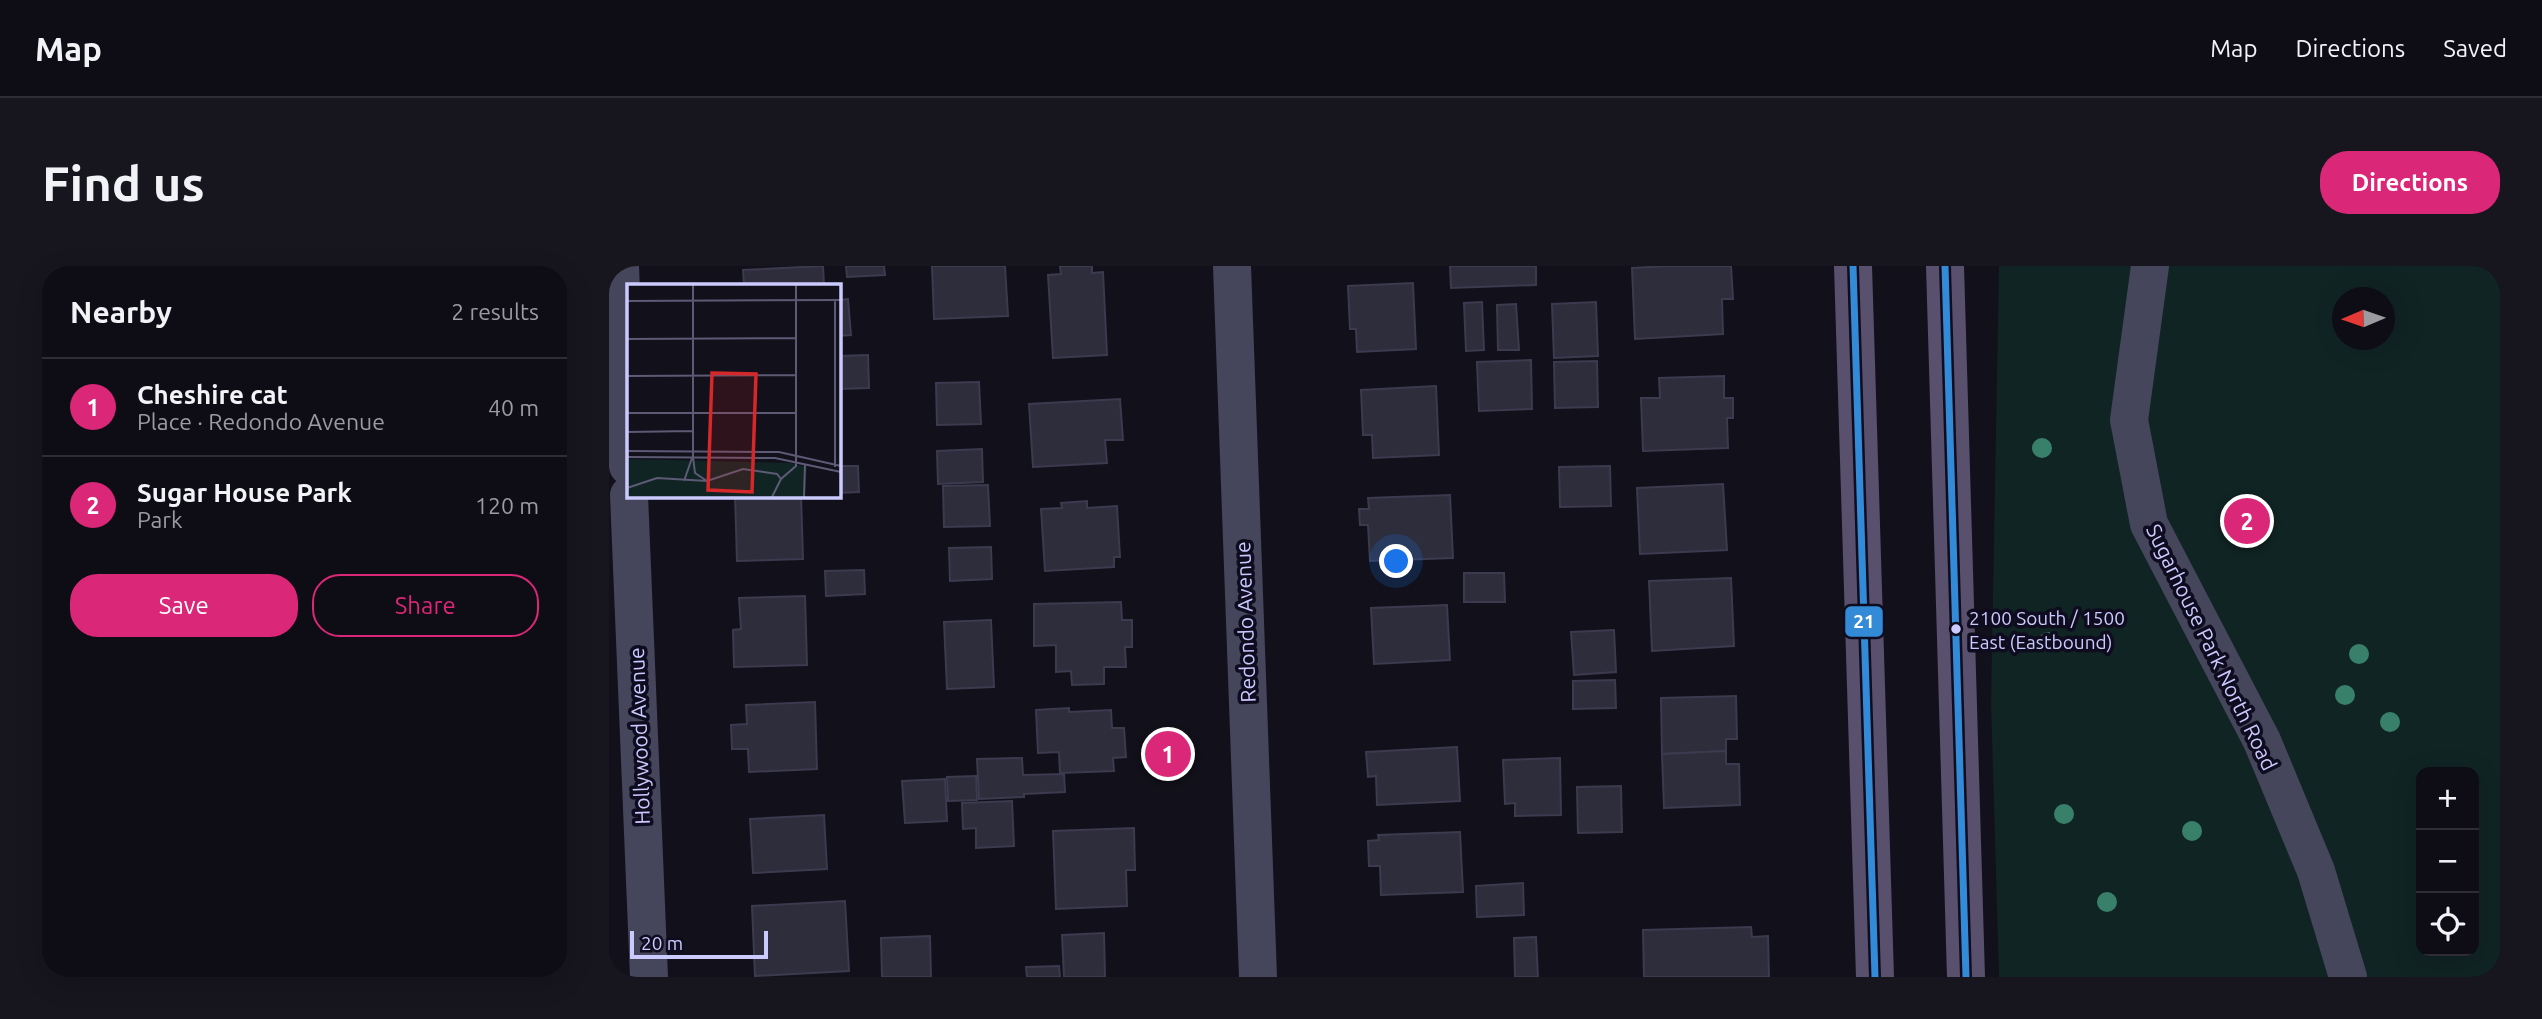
<!DOCTYPE html>
<html lang="en">
<head>
<meta charset="utf-8">
<style>
  body { margin:0; font-family:Ubuntu,sans-serif; background:#17151d; color:#f1f3f6 }
  .controls { position:absolute; right:21px; bottom:21px; display:grid; overflow:hidden; border-radius:14px; box-shadow:0 7px 28px #0002 }
  .controls button { width:63px; height:63px; display:grid; place-items:center; padding:0; border:0; border-bottom:2px solid #2e2c34; background:#0e0c14; color:#f1f3f6; font:35px sans-serif }
  .compass { position:absolute; left:1723px; top:21px; width:63px; height:63px; border-radius:50%; background:#0e0c14; box-shadow:0 7px 28px #0002; rotate:268deg }
  .scale { position:absolute; left:21px; bottom:18px; width:138px; box-sizing:border-box; padding-left:7px; border:4px solid #cbcafe; border-top:0; font-size:19px; line-height:24px; white-space:nowrap; color:#cbcafe; -webkit-text-stroke:5px #0e0c1e; paint-order:stroke }
  .you { position:absolute; left:788px; top:296px; width:24px; height:24px; margin:-18px; border:5px solid #fff; border-radius:50%; background:#1a73e8; box-shadow:0 0 0 10px #1a73e833 }
  .badge { display:grid; place-items:center; width:46px; height:46px; border-radius:50%; background:#db2777; color:#fff; font-size:23px; font-weight:700 }
  .pin { position:absolute; translate:-50% -50%; border:4px solid #fff; box-shadow:0 2px 7px #0006 }
  .list { margin:0; padding:0; list-style:none }
  h2 { display:flex; justify-content:space-between; align-items:center; height:91px; margin:0; padding:0 28px; font-size:30px }
  h2 small { font-size:23px; font-weight:400; color:#9b9ba0 }
  .list li { display:grid; grid-template-columns:46px 1fr auto; gap:21px; align-items:center; box-sizing:border-box; height:98px; padding:0 28px; border-top:2px solid #2e2c34 }
  .list b { display:block; font-size:26px; white-space:nowrap }
  .list p { margin:0; font-size:23px; white-space:nowrap; color:#9b9ba0 }
  .list em { font-size:23px; font-style:normal; color:#9b9ba0 }
  .actions { display:flex; gap:14px; padding:21px 28px }
  .actions a { flex:1; padding:16px 0; border:2px solid #db2777; border-radius:28px; text-align:center; font-size:24px; color:#db2777 }
  .actions .main { background:#db2777; color:#fff }
  .icon { flex:none; width:38px; height:38px; fill:none; stroke:currentColor; stroke-width:2; stroke-linecap:round; stroke-linejoin:round }
  .map { position:relative; flex:none; width:1891px; height:711px; overflow:hidden; border-radius:28px }
  header { display:flex; align-items:center; gap:42px; box-sizing:border-box; height:98px; padding:0 35px; background:#0e0c14; border-bottom:2px solid #2e2c34 }
  header strong { font-size:33px }
  nav { display:flex; gap:38px; margin-inline-start:auto; font-size:24px }
  .intro { display:flex; align-items:center; justify-content:space-between; box-sizing:border-box; height:168px; padding:0 42px }
  h1 { margin:0; font-size:49px }
  .button { padding:18px 32px; border-radius:28px; background:#db2777; color:#fff; font-size:24px; font-weight:700 }
  main { display:flex; gap:42px; padding:0 42px }
  aside { flex:1; background:#0e0c14; border-radius:28px; box-shadow:0 7px 28px #0002 }
  .map>svg:first-child { display:block }
  .green { fill:#102423; fill-rule:evenodd }
  .building { fill:#2e2d3c; stroke:#3c3a4e; stroke-width:2 }
  .lines { fill:none; stroke-linecap:round; stroke-linejoin:round }
  .minor { stroke:#45465b; stroke-width:38 }
  .major { stroke:#59506d; stroke-width:38 }
  .bus-1-casing { stroke:#0e0c1e; stroke-width:12 }
  .bus-1 { stroke:#338bd7; stroke-width:7 }
  .tree { fill:#39806b }
  .bus-dot { fill:#cbcafe; stroke:#0e0c1e; stroke-width:2.5 }
  .labels { text-anchor:middle; dominant-baseline:central; stroke-width:7; stroke-linejoin:round; paint-order:stroke }
  .bus-label { font-size:19px; fill:#cbcafe; stroke:#0e0c1e; text-anchor:start }
  .street-label { font-size:21px; fill:#cbcafe; stroke:#0e0c1e }
  .inset-road { fill:none; stroke:#5c5a75; stroke-width:2 }
  .view { fill:#d62828; fill-opacity:0.15; stroke:#d62828; stroke-width:3.5 }
  .inset-edge { fill:none; stroke:#cbcafe; stroke-width:3.5 }
  .line-badge { stroke:#0e0c1e; stroke-width:2.5 }
  .badge-label { font-size:19px; text-anchor:middle; font-weight:bold; fill:#fff }
</style>
</head>
<body>
<header>
<strong>Map</strong>
<nav><a>Map</a><a>Directions</a><a>Saved</a></nav>
</header>
<div class="intro"><h1>Find us</h1><a class="button">Directions</a></div>
<main>
<aside>
<h2>Nearby<small>2 results</small></h2>
<ul class="list">
<li><span class="badge">1</span><div><b>Cheshire cat</b><p>Place · Redondo Avenue</p></div><em>40 m</em></li>
<li><span class="badge">2</span><div><b>Sugar House Park</b><p>Park</p></div><em>120 m</em></li>
</ul>
<div class="actions"><a class="main">Save</a><a>Share</a></div>
</aside>
<div class="map">
<svg width="1891" height="711" viewBox="0 0 1891 711">
  <rect width="100%" height="100%" fill="#12101a"/>
  <path class="green" d="M1390 0H1891V711H1390L1382 437ZM1734 32H1776V74H1734ZM1812 506H1865V685H1812Z"/>
  <g class="building">
    <path d="M214 0 215 19H135L134 4Z"/>
    <path d="M237 0H275L276 9 238 11Z"/>
    <path d="M323 0H396L399 50 325 53Z"/>
    <path d="M451 0H483V7L494 6 498 89 444 92 439 9 452 8Z"/>
    <path d="M841 0H927V19L842 22Z"/>
    <path d="M1058 0H1122L1124 33H1113L1114 68 1026 73 1023 2Z"/>
    <path d="M804 17 807 83 748 86 747 63H741L739 20Z"/>
    <path d="M239 33 242 69 229 70V34Z"/>
    <path d="M873 36 875 84 857 85 855 37Z"/>
    <path d="M987 36 989 90 945 92 943 38Z"/>
    <path d="M907 38 910 84H889L888 39Z"/>
    <path d="M259 89 260 122 229 123V90Z"/>
    <path d="M922 94 923 143 870 145 868 96Z"/>
    <path d="M988 95 989 141 946 142 945 96Z"/>
    <path d="M1115 110V132H1124V152H1118L1119 182 1034 185 1032 132H1051L1050 112Z"/>
    <path d="M370 116 372 158 328 159 327 117Z"/>
    <path d="M827 120 830 189 764 192 763 169H754L752 124Z"/>
    <path d="M511 133 514 174H496L498 197 424 201 420 138Z"/>
    <path d="M373 183 374 216 329 218 328 185Z"/>
    <path d="M229 200H249L250 226 229 227Z"/>
    <path d="M1001 200 1002 240 951 241 950 201Z"/>
    <path d="M1114 218 1118 284 1031 288 1028 222Z"/>
    <path d="M379 219 381 260 335 261 334 220Z"/>
    <path d="M126 229H192L194 293 128 295Z"/>
    <path d="M841 229 844 292 761 295 759 259H751L750 243H760L759 232Z"/>
    <path d="M478 235V242L508 240 511 291H505V301L436 305 432 243 453 242 452 237Z"/>
    <path d="M382 281 383 313 341 315 340 282Z"/>
    <path d="M255 304 256 328 217 330 216 305Z"/>
    <path d="M855 307H895L896 336H855Z"/>
    <path d="M1122 312 1125 380 1043 385 1040 315Z"/>
    <path d="M196 330 198 399 125 401 124 364 132 363 130 332Z"/>
    <path d="M512 336 513 354H523V381H516L517 401H495V418L463 419 462 405 447 406V379L425 380V338Z"/>
    <path d="M838 339 841 394 765 398 762 342Z"/>
    <path d="M382 354 385 421 338 423 335 356Z"/>
    <path d="M1005 364 1007 406 965 409 962 366Z"/>
    <path d="M1006 414 1007 442 964 443V415Z"/>
    <path d="M1127 430 1128 473H1117V485L1053 488 1052 432Z"/>
    <path d="M206 436 208 503 140 506 139 483H123L122 459 138 458 137 439Z"/>
    <path d="M460 442V446L502 444 503 462H515L517 491 504 492 505 505 451 507 450 486 429 487 427 444Z"/>
    <path d="M848 481 851 535 768 539 767 510 759 511 757 486Z"/>
    <path d="M1117 485V498H1130L1131 539 1055 542 1053 488Z"/>
    <path d="M413 492 414 509 455 508 456 526 415 528V531L370 533 368 493Z"/>
    <path d="M951 492 952 549 906 550V537L896 538 894 494Z"/>
    <path d="M367 510 368 534 339 535 338 511Z"/>
    <path d="M336 513 338 555 296 557 293 515Z"/>
    <path d="M1012 520 1013 566 969 567 968 521Z"/>
    <path d="M403 535 405 580 367 582V562L354 563 353 537Z"/>
    <path d="M215 549 218 603 144 607 141 553Z"/>
    <path d="M525 562 526 604H517L518 640 447 643 444 565Z"/>
    <path d="M851 566 854 626 772 629 771 600H760L759 575 770 574 769 569Z"/>
    <path d="M914 617 915 649 868 651 867 620Z"/>
    <path d="M236 635 240 705 146 710 143 640Z"/>
    <path d="M1142 661 1143 671 1159 670 1160 711H1035L1034 664Z"/>
    <path d="M495 667 496 711H455L453 669Z"/>
    <path d="M321 670 322 711H273L272 672Z"/>
    <path d="M927 671 929 711H906L905 672Z"/>
    <path d="M450 700 451 711H418L417 701Z"/>
  </g>
  <g class="lines">
    <g class="minor">
      <path d="M11 0 19 200"/>
      <path d="M623 0 649 711"/>
      <path d="M1541 0 1520 154 1540 258 1653 475 1707 605 1739 711"/>
      <path d="M20 229 40 711"/>
    </g>
    <g class="major">
      <path d="M1244 0 1266 711"/>
      <path d="M1336 0 1357 711"/>
    </g>
    <defs>
      <g id="bus-1">
        <path d="M1244 0 1266 711"/>
        <path d="M1336 0 1357 711"/>
      </g>
    </defs>
    <use href="#bus-1" class="bus-1-casing"/>
    <use href="#bus-1" class="bus-1"/>
  </g>
  <g class="tree">
    <circle cx="1433" cy="182" r="10"/>
    <circle cx="1439" cy="376" r="10"/>
    <circle cx="1750" cy="388" r="10"/>
    <circle cx="1736" cy="429" r="10"/>
    <circle cx="1781" cy="456" r="10"/>
    <circle cx="1455" cy="548" r="10"/>
    <circle cx="1583" cy="565" r="10"/>
    <circle cx="1498" cy="636" r="10"/>
  </g>
  <circle class="bus-dot" cx="1347" cy="363" r="6"/>
  <g class="labels">
    <g class="bus-label">
      <text x="1360" y="352">2100 South / 1500<tspan x="1360" dy="24">East (Eastbound)</tspan></text>
    </g>
    <g class="street-label">
      <text transform="translate(636 356) rotate(-92)">Redondo Avenue</text>
      <text transform="translate(1603 381) rotate(64)">Sugarhouse Park North Road</text>
      <text transform="translate(30 470) rotate(-92)">Hollywood Avenue</text>
    </g>
  </g>
  <g transform="translate(18 18)">
    <rect width="214" height="214" fill="#12101a"/>
    <path d="M0 175 164 179 180 183 178 213H0Z" fill="#102423"/>
    <path class="inset-road" d="M66 0V173L68 189 80 197M0 17 214 16M0 55 169 54M0 92 169 91M0 129H169M0 148 66 147M0 167 152 168 214 182M0 173 148 174 214 188M208 183V16M57 197 65 174M0 204 30 194 80 197 116 185 150 190 154 195M145 213 154 195 169 182V0M177 213 178 180"/>
    <path class="view" d="M85 89 129 90 125 208 81 206Z"/>
    <rect width="214" height="214" class="inset-edge"/>
  </g>
  <rect class="line-badge" x="1235" y="339" width="40" height="33" rx="7" fill="#338bd7"/>
  <g class="badge-label">
    <text x="1255" y="362">21</text>
  </g>
</svg>
<div class="controls">
<button>+</button>
<button>−</button>
<button><svg class="icon" aria-label="locate" viewBox="0 0 24 24"><circle cx="12" cy="12" r="6"/><path d="M12 2v4M12 18v4M2 12h4M18 12h4"/></svg></button>
</div>
<svg class="compass" viewBox="-18 -18 36 36"><path d="M0-13l5 13h-10z" fill="#e53935"/><path d="M0 13l5-13h-10z" fill="#9b9ba0"/></svg>
<div class="scale">20 m</div>
<div class="you"></div>
<div class="pin badge" style="left:559px;top:488px">1</div>
<div class="pin badge" style="left:1638px;top:255px">2</div>
</div>
</main>
</body>
</html>
